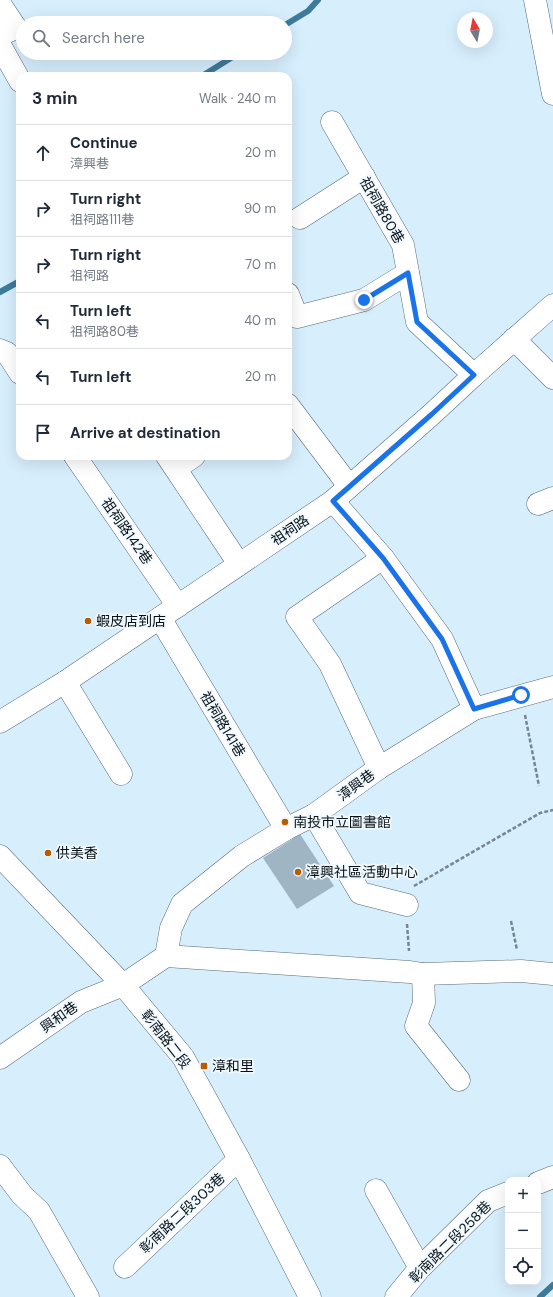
<!DOCTYPE html>
<html lang="en">
<head>
<meta charset="utf-8">
<style>
  body { margin:0; font-family:"DM Sans","Noto Sans TC",sans-serif; background:#f6f6f7; color:#1f2937 }
  .controls { position:absolute; right:12px; bottom:12px; display:grid; overflow:hidden; border-radius:8px; box-shadow:0 4px 16px #0002 }
  .controls button { width:36px; height:36px; display:grid; place-items:center; padding:0; border:0; border-bottom:1px solid #e0e1e3; background:#fff; color:#1f2937; font:20px sans-serif }
  .compass { position:absolute; left:457px; top:12px; width:36px; height:36px; border-radius:50%; background:#fff; box-shadow:0 4px 16px #0002; rotate:350deg }
  .stop { position:absolute; width:12px; height:12px; margin:-9px; border:3px solid #1a73e8; border-radius:50%; background:#fff }
  .stop.end { background:#1a73e8; border-color:#fff; box-shadow:0 1px 4px #0008 }
  .list { margin:0; padding:0; list-style:none }
  h2 { display:flex; justify-content:space-between; align-items:center; height:52px; margin:0; padding:0 16px; font-size:17px }
  h2 small { font-size:13px; font-weight:400; color:#747a83 }
  .list li { display:grid; grid-template-columns:26px 1fr auto; gap:12px; align-items:center; box-sizing:border-box; height:56px; padding:0 16px; border-top:1px solid #e0e1e3 }
  .list b { display:block; font-size:15px; white-space:nowrap }
  .list p { margin:0; font-size:13px; white-space:nowrap; color:#747a83 }
  .list em { font-size:13px; font-style:normal; color:#747a83 }
  .icon { flex:none; width:22px; height:22px; fill:none; stroke:currentColor; stroke-width:2; stroke-linecap:round; stroke-linejoin:round }
  .map { position:relative; flex:none; width:553px; height:1297px; overflow:hidden }
  .search { position:absolute; background:#fff; box-shadow:0 4px 16px #0002; left:16px; top:16px; width:276px; height:44px; display:flex; align-items:center; gap:10px; box-sizing:border-box; padding:0 14px; border-radius:22px; color:#747a83; font-size:15px }
  .panel { position:absolute; background:#fff; box-shadow:0 4px 16px #0002; left:16px; top:72px; width:276px; height:388px; border-radius:12px }
  .map>svg:first-child { display:block }
  .lines { fill:none; stroke-linecap:round; stroke-linejoin:round }
  .stream { stroke:#3e7b9b; stroke-width:6 }
  .building { fill:#9fb5c3 }
  .minor-casing { stroke:#586d79; stroke-width:23 }
  .major-casing { stroke:#586d79; stroke-width:23 }
  .path { stroke:#768690; stroke-width:2.5; stroke-dasharray:4 2; stroke-linecap:butt }
  .minor { stroke:#fff; stroke-width:22 }
  .major { stroke:#fff; stroke-width:22 }
  .route { stroke:#1a73e8; stroke-width:5 }
  .poi-dot { fill:#b75c00; stroke:#f0f9ff; stroke-width:1.5 }
  .labels { text-anchor:middle; dominant-baseline:central; stroke-width:3.5; stroke-linejoin:round; paint-order:stroke }
  .street-label { font-size:14px; fill:#091115; stroke:#f0f9ff }
  .poi-label { font-size:14px; fill:#091115; stroke:#f0f9ff; text-anchor:start }
</style>
</head>
<body>
<div class="map">
<svg width="553" height="1297" viewBox="0 0 553 1297">
  <rect width="100%" height="100%" fill="#d7eefd"/>
  <g class="lines">
    <g class="stream">
      <path d="M285 25 308 11 318 0"/>
      <path d="M202 76 239 53"/>
      <path d="M0 292 20 281"/>
      <path d="M540 1297 553 1285"/>
    </g>
  </g>
  <path class="building" d="M300 834 334 886 297 909 263 858Z"/>
  <g class="lines">
    <defs>
      <g id="minor">
        <path d="M535 0 553 94"/>
        <path d="M0 4 16 28 0 35"/>
        <path d="M0 45 20 81"/>
        <path d="M332 122 403 245 417 322 474 375"/>
        <path d="M300 218 364 177"/>
        <path d="M288 294 297 317 364 300 408 273"/>
        <path d="M514 339 553 378"/>
        <path d="M0 350 7 353 20 373"/>
        <path d="M288 405 349 486"/>
        <path d="M75 456 178 606"/>
        <path d="M167 456 239 564"/>
        <path d="M176 468 194 456"/>
        <path d="M333 501 383 558 442 639 474 709"/>
        <path d="M538 504 553 498"/>
        <path d="M160 618 286 829"/>
        <path d="M65 682 121 774"/>
        <path d="M0 722 65 682 333 501 432 414 474 375 553 305"/>
        <path d="M379 768 330 664 297 617 383 558"/>
        <path d="M314 815 360 893 407 905"/>
        <path d="M166 956 410 972 423 974 521 971 553 974"/>
        <path d="M423 974 424 1003 416 1026 459 1080"/>
        <path d="M0 1058 81 1002 123 985 166 956 171 928 182 904 242 856 286 829 314 815 379 768 474 709 553 687"/>
        <path d="M0 1166 22 1195 39 1211 88 1297"/>
        <path d="M538 1183 553 1177"/>
        <path d="M376 1190 420 1268"/>
        <path d="M125 1267 239 1159"/>
        <path d="M396 1297 420 1268 488 1201 508 1193"/>
      </g>
      <path id="major" d="M0 856 123 985 183 1057 239 1159 310 1297"/>
    </defs>
    <use href="#minor" class="minor-casing"/>
    <use href="#major" class="major-casing"/>
    <g class="path">
      <path d="M525 715 539 786"/>
      <path d="M414 886 540 813 553 810"/>
      <path d="M511 921 517 950"/>
      <path d="M407 924 409 951"/>
    </g>
    <use href="#minor" class="minor"/>
    <use href="#major" class="major"/>
  </g>
  <g class="lines">
    <path class="route" d="M364 300 408 273 417 322 474 375 432 414 333 501 383 558 442 639 474 709 521 695"/>
  </g>
  <g class="poi-dot">
    <circle cx="88" cy="621" r="4"/>
    <circle cx="285" cy="822" r="4"/>
    <circle cx="48" cy="853" r="4"/>
    <circle cx="298" cy="872" r="4"/>
    <rect x="200" y="1062" width="8" height="8" rx="2"/>
  </g>
  <g class="labels">
    <g class="street-label">
      <text transform="translate(382 210) rotate(60)">祖祠路80巷</text>
      <text transform="translate(290 530) rotate(-34)">祖祠路</text>
      <text transform="translate(127 531) rotate(55)">祖祠路142巷</text>
      <text transform="translate(223 724) rotate(59)">祖祠路141巷</text>
      <text transform="translate(356 785) rotate(-36)">漳興巷</text>
      <text transform="translate(59 1017) rotate(-35)">興和巷</text>
      <text transform="translate(166 1039) rotate(52)">彰南路二段</text>
      <text transform="translate(182 1213) rotate(-43)">彰南路二段303巷</text>
      <text transform="translate(450 1242) rotate(-45)">彰南路二段258巷</text>
    </g>
    <g class="poi-label">
      <text x="96" y="621">蝦皮店到店</text>
      <text x="293" y="822">南投市立圖書館</text>
      <text x="56" y="853">供美香</text>
      <text x="306" y="872">漳興社區活動中心</text>
      <text x="212" y="1066">漳和里</text>
    </g>
  </g>
</svg>
<div class="controls">
<button>+</button>
<button>−</button>
<button><svg class="icon" aria-label="locate" viewBox="0 0 24 24"><circle cx="12" cy="12" r="6"/><path d="M12 2v4M12 18v4M2 12h4M18 12h4"/></svg></button>
</div>
<svg class="compass" viewBox="-18 -18 36 36"><path d="M0-13l5 13h-10z" fill="#e53935"/><path d="M0 13l5-13h-10z" fill="#747a83"/></svg>
<div class="stop" style="left:521px;top:695px"></div>
<div class="stop end" style="left:364px;top:300px"></div>
<div class="search"><svg class="icon" aria-label="search" viewBox="0 0 24 24"><circle cx="10" cy="10" r="6"/><path d="M15 15l6 6"/></svg>Search here</div>
<section class="panel">
<h2>3 min<small>Walk · 240 m</small></h2>
<ul class="list">
<li><svg class="icon" aria-label="ahead" viewBox="0 0 24 24"><path d="M12 20V5M6 11l6-6 6 6"/></svg><div><b>Continue</b><p>漳興巷</p></div><em>20 m</em></li>
<li><svg class="icon" aria-label="right" viewBox="0 0 24 24"><path d="M7 20v-9h11M14 6l5 5-5 5"/></svg><div><b>Turn right</b><p>祖祠路111巷</p></div><em>90 m</em></li>
<li><svg class="icon" aria-label="right" viewBox="0 0 24 24"><path d="M7 20v-9h11M14 6l5 5-5 5"/></svg><div><b>Turn right</b><p>祖祠路</p></div><em>70 m</em></li>
<li><svg class="icon" aria-label="left" viewBox="0 0 24 24"><path d="M17 20v-9H6M10 6l-5 5 5 5"/></svg><div><b>Turn left</b><p>祖祠路80巷</p></div><em>40 m</em></li>
<li><svg class="icon" aria-label="left" viewBox="0 0 24 24"><path d="M17 20v-9H6M10 6l-5 5 5 5"/></svg><div><b>Turn left</b></div><em>20 m</em></li>
<li><svg class="icon" aria-label="arrive" viewBox="0 0 24 24"><path d="M6 21V4h12l-3 4 3 4H6"/></svg><div><b>Arrive at destination</b></div></li>
</ul>
</section>
</div>
</body>
</html>
